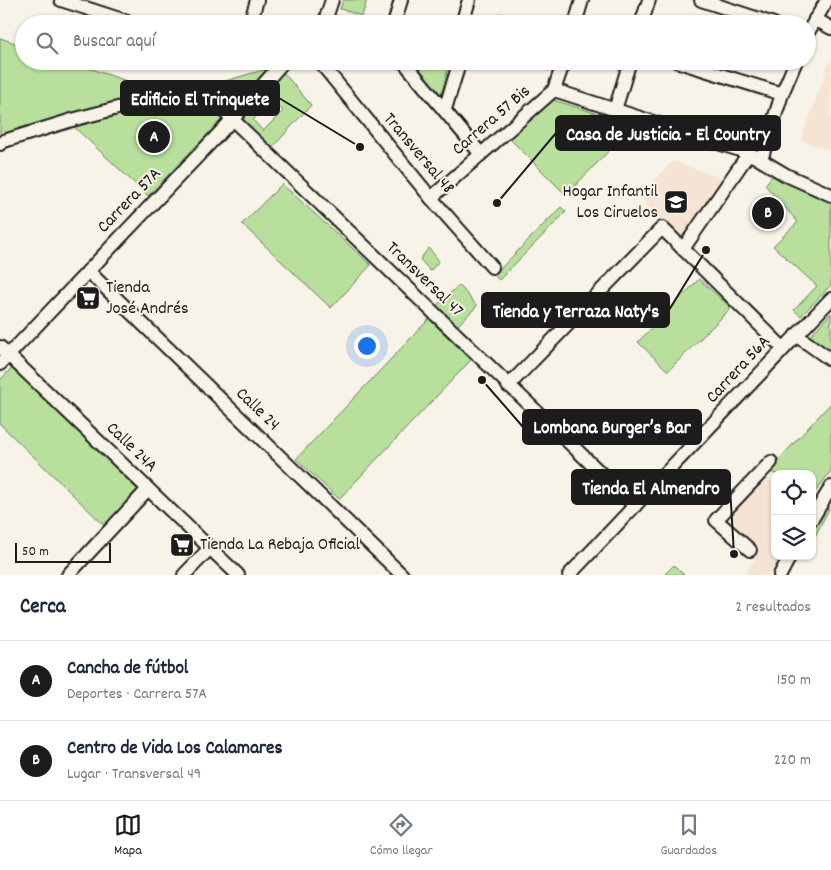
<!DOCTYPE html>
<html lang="es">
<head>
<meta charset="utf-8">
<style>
  body { margin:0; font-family:Dekko,sans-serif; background:#f6f6f7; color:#1f2937 }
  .controls { position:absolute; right:15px; bottom:15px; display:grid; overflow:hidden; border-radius:10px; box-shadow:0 1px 4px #0004 }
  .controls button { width:45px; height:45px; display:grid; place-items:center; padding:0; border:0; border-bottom:1px solid #e0e1e3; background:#fff; color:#1f2937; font:25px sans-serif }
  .scale { position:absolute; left:15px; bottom:12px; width:96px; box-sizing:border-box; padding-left:5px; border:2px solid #1c1c1c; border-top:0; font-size:14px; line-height:18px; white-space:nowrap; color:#1c1c1c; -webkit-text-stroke:4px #f7f3e8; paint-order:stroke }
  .you { position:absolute; left:366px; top:345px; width:18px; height:18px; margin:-12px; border:4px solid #fff; border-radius:50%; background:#1a73e8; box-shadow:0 0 0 8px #1a73e833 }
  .badge { display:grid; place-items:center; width:32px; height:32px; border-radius:50%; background:#1c1c1c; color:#fff; font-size:16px; font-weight:700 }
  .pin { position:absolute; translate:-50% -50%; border:2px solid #fff; box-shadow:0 1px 5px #0006 }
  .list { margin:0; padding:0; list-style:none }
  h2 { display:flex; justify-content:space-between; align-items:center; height:65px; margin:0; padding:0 20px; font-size:21px }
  h2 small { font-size:16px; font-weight:400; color:#747a83 }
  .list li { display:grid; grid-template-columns:32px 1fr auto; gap:15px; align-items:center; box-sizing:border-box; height:80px; padding:0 20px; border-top:1px solid #e0e1e3 }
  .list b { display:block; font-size:19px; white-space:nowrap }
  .list p { margin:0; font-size:16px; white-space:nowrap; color:#747a83 }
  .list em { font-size:16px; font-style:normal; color:#747a83 }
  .icon { flex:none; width:28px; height:28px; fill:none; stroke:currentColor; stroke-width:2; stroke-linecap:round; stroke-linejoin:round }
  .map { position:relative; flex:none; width:831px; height:575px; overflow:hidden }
  .search { position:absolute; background:#fff; box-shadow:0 1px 4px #0004; left:15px; right:15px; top:15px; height:55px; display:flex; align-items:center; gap:12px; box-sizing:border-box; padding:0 18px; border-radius:28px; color:#747a83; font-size:19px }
  .sheet { height:225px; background:#fff }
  nav { display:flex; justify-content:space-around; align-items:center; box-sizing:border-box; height:70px; border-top:1px solid #e0e1e3; background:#fff; font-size:14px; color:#747a83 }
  nav a { display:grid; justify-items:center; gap:2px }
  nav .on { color:#1c1c1c }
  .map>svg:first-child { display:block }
  .built { fill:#f6e3d4 }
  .green { fill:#b8e09c; stroke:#6a7e5c; fill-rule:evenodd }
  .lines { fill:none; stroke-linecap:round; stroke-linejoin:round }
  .minor-casing { stroke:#1c1c1c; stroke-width:16 }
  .minor { stroke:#f7f3e8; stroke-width:12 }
  .labels { text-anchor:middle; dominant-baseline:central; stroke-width:4; stroke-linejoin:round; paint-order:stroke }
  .street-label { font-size:18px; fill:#1c1c1c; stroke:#f7f3e8 }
  .poi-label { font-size:18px; fill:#1c1c1c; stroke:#f7f3e8; text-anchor:start }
  .leader { fill:none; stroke:#1c1c1c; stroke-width:2 }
  .callout-dot { fill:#1c1c1c; stroke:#f7f3e8; stroke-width:2 }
  .callout { fill:#1c1c1c; stroke:#1c1c1c; stroke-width:2 }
  .callout-label { font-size:19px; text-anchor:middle; font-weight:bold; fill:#fff }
</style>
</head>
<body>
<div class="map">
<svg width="831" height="575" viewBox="0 0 831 575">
  <rect width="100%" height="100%" fill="#f7f3e8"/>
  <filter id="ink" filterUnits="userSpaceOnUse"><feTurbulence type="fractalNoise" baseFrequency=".02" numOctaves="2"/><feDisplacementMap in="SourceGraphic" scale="10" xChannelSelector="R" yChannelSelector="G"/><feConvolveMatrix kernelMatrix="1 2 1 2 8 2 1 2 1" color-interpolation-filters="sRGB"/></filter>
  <g filter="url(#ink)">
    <g class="built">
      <path d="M831 57V151L801 140Z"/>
      <path d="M673 161 725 180 680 239 638 196Z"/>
      <path d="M763 476 775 483V556H781L771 575H745L760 549 723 521Z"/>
    </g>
    <g class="green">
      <path d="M343 0H367L362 16 340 9Z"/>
      <path d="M499 13 511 17 509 24H496Z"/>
      <path d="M0 38 24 46V61H68L156 91 0 136Z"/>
      <path d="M412 61H450L441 95Z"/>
      <path d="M267 69 228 112 204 87Z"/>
      <path d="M283 72 311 105 272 148 243 119ZM273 100 283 111 263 131 253 120Z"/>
      <path d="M180 95 207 101 224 117 148 196 71 124Z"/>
      <path d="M553 100 634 125 566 195 509 138Z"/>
      <path d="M772 176 831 200V285L801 316 794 310 817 286 773 246 798 222 765 185Z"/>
      <path d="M282 184 371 265 331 308 242 224Z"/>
      <path d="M561 207 566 212 499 280 494 275Z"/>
      <path d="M429 248 439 261 430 271 420 259Z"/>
      <path d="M699 279 731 308 668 371 638 342Z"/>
      <path d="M459 285 477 306 457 326 436 306Z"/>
      <path d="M831 313V355L808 338Z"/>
      <path d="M429 319 471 360 339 499 296 459Z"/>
      <path d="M12 368 140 492 106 527 0 424V380Z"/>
      <path d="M831 403V471L812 496V474H775L769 470Z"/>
      <path d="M825 507 829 509 813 540 812 528Z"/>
      <path d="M674 565 684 575H664Z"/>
    </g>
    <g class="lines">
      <defs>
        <g id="minor">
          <path d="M61 0 135 24"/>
          <path d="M701 0 774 24"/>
          <path d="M815 19 831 28"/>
          <path d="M250 24 257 0"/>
          <path d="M324 24 332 0"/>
          <path d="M394 24 401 0"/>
          <path d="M462 24 469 0"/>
          <path d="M575 24 582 0"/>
          <path d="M641 24 649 0"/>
          <path d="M807 34 827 0"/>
          <path d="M319 61 431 198 492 267"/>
          <path d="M403 61 480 153"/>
          <path d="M546 61 563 67"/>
          <path d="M676 61 782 94"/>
          <path d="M554 90 749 153 786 175 831 195"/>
          <path d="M445 109 460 61"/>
          <path d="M615 110 630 61"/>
          <path d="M0 144 4 141 72 120 182 91H195L207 95 635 506"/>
          <path d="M761 160 782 94 796 61"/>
          <path d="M431 198 554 90 564 61"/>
          <path d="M683 249 749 153"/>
          <path d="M88 271 402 575"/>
          <path d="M796 335 831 360"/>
          <path d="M0 347 238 575"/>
          <path d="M0 364 232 120 284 61"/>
          <path d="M508 386 662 228 783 348"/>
          <path d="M812 519 831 487"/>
          <path d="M750 550 716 520 771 462"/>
          <path d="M68 575 148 489"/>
          <path d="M184 575 210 548"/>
          <path d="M569 575 831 299"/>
          <path d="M780 575 790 556"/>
        </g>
      </defs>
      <use href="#minor" class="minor-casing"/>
      <use href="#minor" class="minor"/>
    </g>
  </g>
  <defs>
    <symbol id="school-square" viewBox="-11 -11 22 22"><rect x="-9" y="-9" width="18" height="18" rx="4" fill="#1c1c1c" stroke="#f7f3e8"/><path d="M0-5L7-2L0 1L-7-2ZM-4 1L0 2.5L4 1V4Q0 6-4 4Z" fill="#fff"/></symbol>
    <symbol id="supermarket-square" viewBox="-11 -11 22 22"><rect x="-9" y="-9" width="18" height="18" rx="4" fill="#1c1c1c" stroke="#f7f3e8"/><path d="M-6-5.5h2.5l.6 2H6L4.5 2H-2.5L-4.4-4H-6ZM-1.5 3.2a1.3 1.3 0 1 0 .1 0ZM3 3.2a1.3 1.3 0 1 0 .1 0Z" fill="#fff"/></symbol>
  </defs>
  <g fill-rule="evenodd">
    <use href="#school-square" x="662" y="188" width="28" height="28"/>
    <use href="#supermarket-square" x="74" y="284" width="28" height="28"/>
    <use href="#supermarket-square" x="168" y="531" width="28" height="28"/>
  </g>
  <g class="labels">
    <g class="street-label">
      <text transform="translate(492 121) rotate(-41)">Carrera 57 Bis</text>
      <text transform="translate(418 154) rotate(50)">Transversal 48</text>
      <text transform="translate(130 201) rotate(-46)">Carrera 57A</text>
      <text transform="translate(424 280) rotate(44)">Transversal 47</text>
      <text transform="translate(739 370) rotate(-47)">Carrera 56A</text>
      <text transform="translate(257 410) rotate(44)">Calle 24</text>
      <text transform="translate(131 448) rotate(44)">Calle 24A</text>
    </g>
    <g class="poi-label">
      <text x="658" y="192" text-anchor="end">Hogar Infantil<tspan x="658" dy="21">Los Ciruelos</tspan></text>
      <text x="106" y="288">Tienda<tspan x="106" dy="21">José Andrés</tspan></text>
      <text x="200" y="545">Tienda La Rebaja Oficial</text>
    </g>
  </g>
  <path class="leader" d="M360 147L279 98M497 203L556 133M706 250L669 310M482 380L523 427M734 554L730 487"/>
  <g class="callout-dot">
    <circle cx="360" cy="147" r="5"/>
    <circle cx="497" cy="203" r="5"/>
    <circle cx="706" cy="250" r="5"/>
    <circle cx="482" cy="380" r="5"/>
    <circle cx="734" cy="554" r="5"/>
  </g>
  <g class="callout">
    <rect x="121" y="81" width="158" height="34" rx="5"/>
    <rect x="556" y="116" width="224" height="34" rx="5"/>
    <rect x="482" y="293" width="187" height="34" rx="5"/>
    <rect x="523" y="410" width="178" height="34" rx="5"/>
    <rect x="572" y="470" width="158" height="34" rx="5"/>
  </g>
  <g class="callout-label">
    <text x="200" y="105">Edificio El Trinquete</text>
    <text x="668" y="140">Casa de Justicia - El Country</text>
    <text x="576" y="317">Tienda y Terraza Naty's</text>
    <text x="612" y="433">Lombana Burger’s Bar</text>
    <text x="651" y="494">Tienda El Almendro</text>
  </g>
</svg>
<div class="controls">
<button><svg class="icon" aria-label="locate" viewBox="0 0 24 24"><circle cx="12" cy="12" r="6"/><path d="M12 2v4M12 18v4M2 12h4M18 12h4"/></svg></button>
<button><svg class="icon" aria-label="layers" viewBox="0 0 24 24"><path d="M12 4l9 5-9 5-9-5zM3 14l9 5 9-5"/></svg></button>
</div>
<div class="scale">50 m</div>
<div class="you"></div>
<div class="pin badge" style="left:154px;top:137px">A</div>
<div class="pin badge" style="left:768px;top:213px">B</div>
<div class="search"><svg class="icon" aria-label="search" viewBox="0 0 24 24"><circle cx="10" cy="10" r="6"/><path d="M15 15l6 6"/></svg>Buscar aquí</div>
</div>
<section class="sheet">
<h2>Cerca<small>2 resultados</small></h2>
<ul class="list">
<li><span class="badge">A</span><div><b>Cancha de fútbol</b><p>Deportes · Carrera 57A</p></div><em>150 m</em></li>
<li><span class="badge">B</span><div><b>Centro de Vida Los Calamares</b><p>Lugar · Transversal 49</p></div><em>220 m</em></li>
</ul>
</section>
<nav>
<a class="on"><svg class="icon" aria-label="map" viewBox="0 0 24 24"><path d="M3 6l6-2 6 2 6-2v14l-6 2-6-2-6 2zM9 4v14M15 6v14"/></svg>Mapa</a>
<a><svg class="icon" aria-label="directions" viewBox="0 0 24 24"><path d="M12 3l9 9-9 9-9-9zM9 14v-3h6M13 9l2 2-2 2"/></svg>Cómo llegar</a>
<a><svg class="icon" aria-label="saved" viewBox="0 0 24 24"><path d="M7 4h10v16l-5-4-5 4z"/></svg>Guardados</a>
</nav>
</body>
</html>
